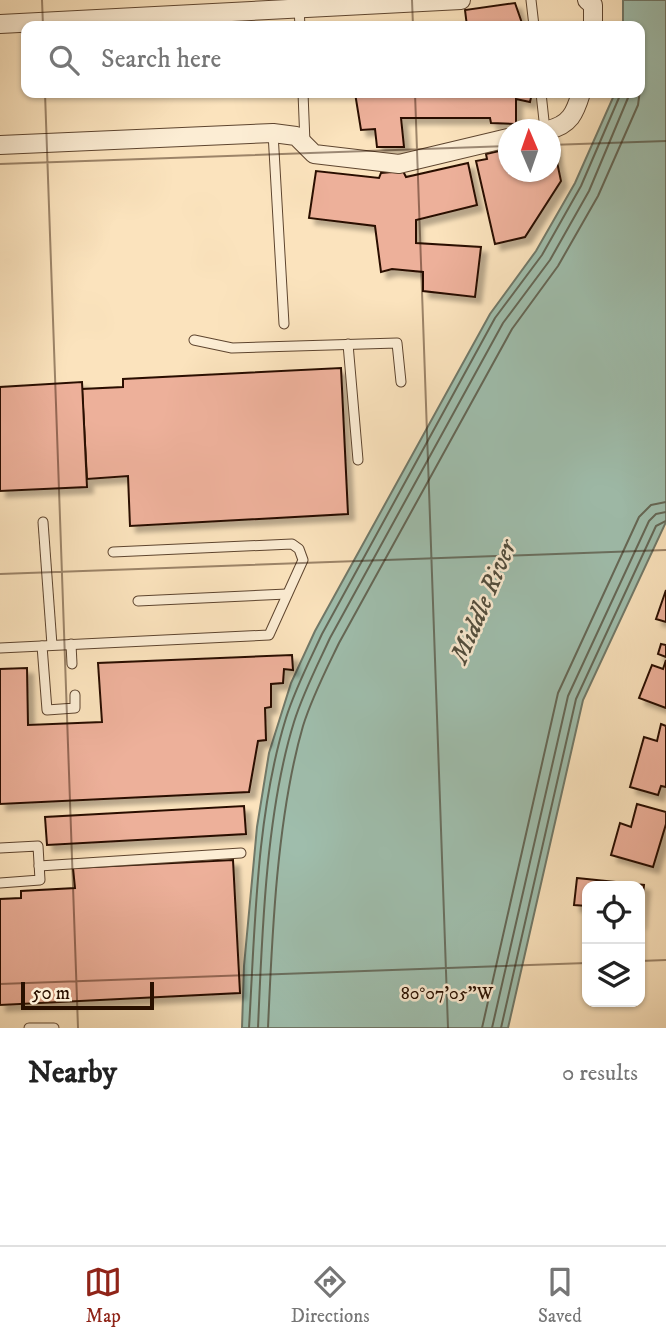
<!DOCTYPE html>
<html lang="en">
<head>
<meta charset="utf-8">
<style>
  body { margin:0; font-family:"IM FELL DW Pica",serif; background:#f6f6f6; color:#222 }
  .controls { position:absolute; right:21px; bottom:21px; display:grid; overflow:hidden; border-radius:14px; box-shadow:0 2px 5px #0004 }
  .controls button { width:63px; height:63px; display:grid; place-items:center; padding:0; border:0; border-bottom:2px solid #e0e0e0; background:#fff; color:#222; font:35px sans-serif }
  .compass { position:absolute; left:498px; top:119px; width:63px; height:63px; border-radius:50%; background:#fff; box-shadow:0 2px 5px #0004; rotate:358deg }
  .scale { position:absolute; left:21px; bottom:18px; width:133px; box-sizing:border-box; padding-left:7px; border:4px solid #291000; border-top:0; font-size:19px; line-height:24px; white-space:nowrap; color:#291000; -webkit-text-stroke:5px #fcedd4; paint-order:stroke }
  .list { margin:0; padding:0; list-style:none }
  h2 { display:flex; justify-content:space-between; align-items:center; height:91px; margin:0; padding:0 28px; font-size:30px }
  h2 small { font-size:23px; font-weight:400; color:#767676 }
  .icon { flex:none; width:38px; height:38px; fill:none; stroke:currentColor; stroke-width:2; stroke-linecap:round; stroke-linejoin:round }
  .map { position:relative; flex:none; width:666px; height:1028px; overflow:hidden }
  .search { position:absolute; background:#fff; box-shadow:0 2px 5px #0004; left:21px; right:21px; top:21px; height:77px; display:flex; align-items:center; gap:18px; box-sizing:border-box; padding:0 24px; border-radius:14px; color:#767676; font-size:26px }
  .sheet { height:217px; background:#fff }
  nav { display:flex; justify-content:space-around; align-items:center; box-sizing:border-box; height:98px; border-top:2px solid #e0e0e0; background:#fff; font-size:19px; color:#767676 }
  nav a { display:grid; justify-items:center; gap:4px }
  nav .on { color:#8f2418 }
  .map>svg:first-child { display:block }
  .water { fill:#9fbead; stroke:#707868; stroke-width:2 }
  .lines { fill:none; stroke-linecap:round; stroke-linejoin:round }
  .shore { stroke:#646756; stroke-width:2 }
  .building { fill:#edb09a; stroke:#291000; stroke-width:2; filter:url(#shadow) }
  .service-casing { stroke:#5e452f; stroke-width:11 }
  .minor-casing { stroke:#5e452f; stroke-width:20 }
  .service { stroke:#fcedd4; stroke-width:9 }
  .minor { stroke:#fcedd4; stroke-width:18 }
  .ticks { fill:none; stroke:#291000; stroke-width:2; stroke-opacity:0.45 }
  .labels { text-anchor:middle; dominant-baseline:central; stroke-width:5; stroke-linejoin:round; paint-order:stroke }
  .water-label { font-size:26px; font-style:italic; fill:#524d3d; stroke:#fcedd4 }
  .ticks-label { font-size:18px; text-anchor:middle; fill:#291000; stroke:#fcedd4; stroke-width:5; stroke-linejoin:round; paint-order:stroke }
</style>
</head>
<body>
<div class="map">
<svg width="666" height="1028" viewBox="0 0 666 1028">
  <defs>
    <filter id="shadow"><feDropShadow dx="6" dy="6" stdDeviation="2" flood-color="#0004"/></filter>
  </defs>
  <rect width="100%" height="100%" fill="#fbe3bd"/>
  <filter id="stains"><feTurbulence type="fractalNoise" baseFrequency=".00286" numOctaves="4"/><feColorMatrix values="0 0 0 0 .2 0 0 0 0 .09 0 0 0 0 .02 0 0 0 .5 -.17"/></filter>
  <radialGradient id="worn" r=".72"><stop offset=".6" stop-color="#630" stop-opacity="0"/><stop offset="1" stop-color="#630" stop-opacity=".3"/></radialGradient>
  <path class="water" d="M623 0H666V522L583 700 508 1028H242L244 966 257 827 269 753 291 683 315 631 490 314 536 251 575 183 615 93H640V26H623Z"/>
  <g class="lines">
    <g class="shore">
      <path d="M249 1028C255 928 256 815 286 718 295 689 309 662 322 634L495 318 542 255 581 186 621 93"/>
      <path d="M258 1028C262 933 266 812 294 722 303 693 317 666 330 638L503 323 550 260 589 191 630 93"/>
      <path d="M268 1028C272 934 277 816 303 726 312 697 326 670 339 643L512 329 558 266 598 196 638 105 640 90"/>
      <path d="M482 1028 558 693 639 517 651 505 666 502"/>
      <path d="M492 1028 568 696 649 521 656 514 666 512"/>
      <path d="M501 1028 576 699 656 526 666 521"/>
    </g>
  </g>
  <g class="building">
    <path d="M515 3 523 26H467L465 10Z"/>
    <path d="M355 93H532L530 102 516 99V124L491 123 490 118H401L404 147H377L375 129 361 130Z"/>
    <path d="M553 143 561 181 525 237 495 244 476 161 487 159 486 154 508 149V172H550V144Z"/>
    <path d="M468 163 477 205 416 220V243L481 247 475 297 423 291V272L392 269 381 272 375 226 309 218 316 171 379 178 381 173 403 171 406 177Z"/>
    <path d="M341 368 348 514 130 526 128 476 87 479 82 389 123 387V379Z"/>
    <path d="M82 382 87 487 0 491V387Z"/>
    <path d="M666 590V622L656 619Z"/>
    <path d="M661 644 666 645V657L658 654Z"/>
    <path d="M292 655 293 670 284 669 283 683 271 684V707L265 708 266 740 258 741 249 792 0 804V669L27 668 28 725 102 722 98 663Z"/>
    <path d="M666 660V708L639 698 652 665 663 669Z"/>
    <path d="M661 724 666 726V787L661 786 658 795 630 787 644 737 657 741Z"/>
    <path d="M637 804 666 812V824L653 867 611 855 620 823 631 827Z"/>
    <path d="M244 806 246 834 47 845 45 817Z"/>
    <path d="M233 860 240 993 0 1005V899L21 898V891L75 888 73 868Z"/>
    <path d="M577 878 644 885 640 924V886H587V906L574 905Z"/>
  </g>
  <g class="lines">
    <defs>
      <g id="service">
        <path d="M531 0 534 26"/>
        <path d="M299 9 300 26"/>
        <path d="M303 93 305 143"/>
        <path d="M541 93 545 130"/>
        <path d="M273 133 284 324"/>
        <path d="M194 340 232 348 397 343 401 382"/>
        <path d="M348 344 358 460"/>
        <path d="M43 522 52 645"/>
        <path d="M138 601 287 594"/>
        <path d="M71 644 72 664"/>
        <path d="M42 646 47 710 75 708V695"/>
        <path d="M0 648 269 635 303 560 299 549 292 544 113 552"/>
        <path d="M0 848 38 846 40 880 0 883"/>
        <path d="M39 866 241 853"/>
        <path d="M29 1028H54"/>
      </g>
      <g id="minor">
        <path d="M587 0 593 5V26"/>
        <path d="M0 24 461 0"/>
        <path d="M548 130C570 125 575 113 581 93"/>
        <path d="M0 145 273 133 296 136 314 154 399 164 508 138"/>
      </g>
    </defs>
    <use href="#service" class="service-casing"/>
    <use href="#minor" class="minor-casing"/>
    <use href="#service" class="service"/>
    <use href="#minor" class="minor"/>
  </g>
  <path class="ticks" d="M42 0 43 26M412 0 413 26M45 93 78 1028M415 93 448 1028M550 145 666 141M0 164 508 146M0 574 666 550M640 961 666 960M0 984 587 963"/>
  <g class="labels">
    <g class="water-label">
      <text transform="translate(484 602) rotate(-67)">Middle River</text>
    </g>
  </g>
  <g class="ticks-label">
    <text x="447" y="999">80°07'05"W</text>
  </g>
  <rect width="100%" height="100%" filter="url(#stains)"/>
  <rect width="100%" height="100%" fill="url(#worn)"/>
</svg>
<div class="controls">
<button><svg class="icon" aria-label="locate" viewBox="0 0 24 24"><circle cx="12" cy="12" r="6"/><path d="M12 2v4M12 18v4M2 12h4M18 12h4"/></svg></button>
<button><svg class="icon" aria-label="layers" viewBox="0 0 24 24"><path d="M12 4l9 5-9 5-9-5zM3 14l9 5 9-5"/></svg></button>
</div>
<svg class="compass" viewBox="-18 -18 36 36"><path d="M0-13l5 13h-10z" fill="#e53935"/><path d="M0 13l5-13h-10z" fill="#767676"/></svg>
<div class="scale">50 m</div>
<div class="search"><svg class="icon" aria-label="search" viewBox="0 0 24 24"><circle cx="10" cy="10" r="6"/><path d="M15 15l6 6"/></svg>Search here</div>
</div>
<section class="sheet">
<h2>Nearby<small>0 results</small></h2>
<ul class="list">
</ul>
</section>
<nav>
<a class="on"><svg class="icon" aria-label="map" viewBox="0 0 24 24"><path d="M3 6l6-2 6 2 6-2v14l-6 2-6-2-6 2zM9 4v14M15 6v14"/></svg>Map</a>
<a><svg class="icon" aria-label="directions" viewBox="0 0 24 24"><path d="M12 3l9 9-9 9-9-9zM9 14v-3h6M13 9l2 2-2 2"/></svg>Directions</a>
<a><svg class="icon" aria-label="saved" viewBox="0 0 24 24"><path d="M7 4h10v16l-5-4-5 4z"/></svg>Saved</a>
</nav>
</body>
</html>
